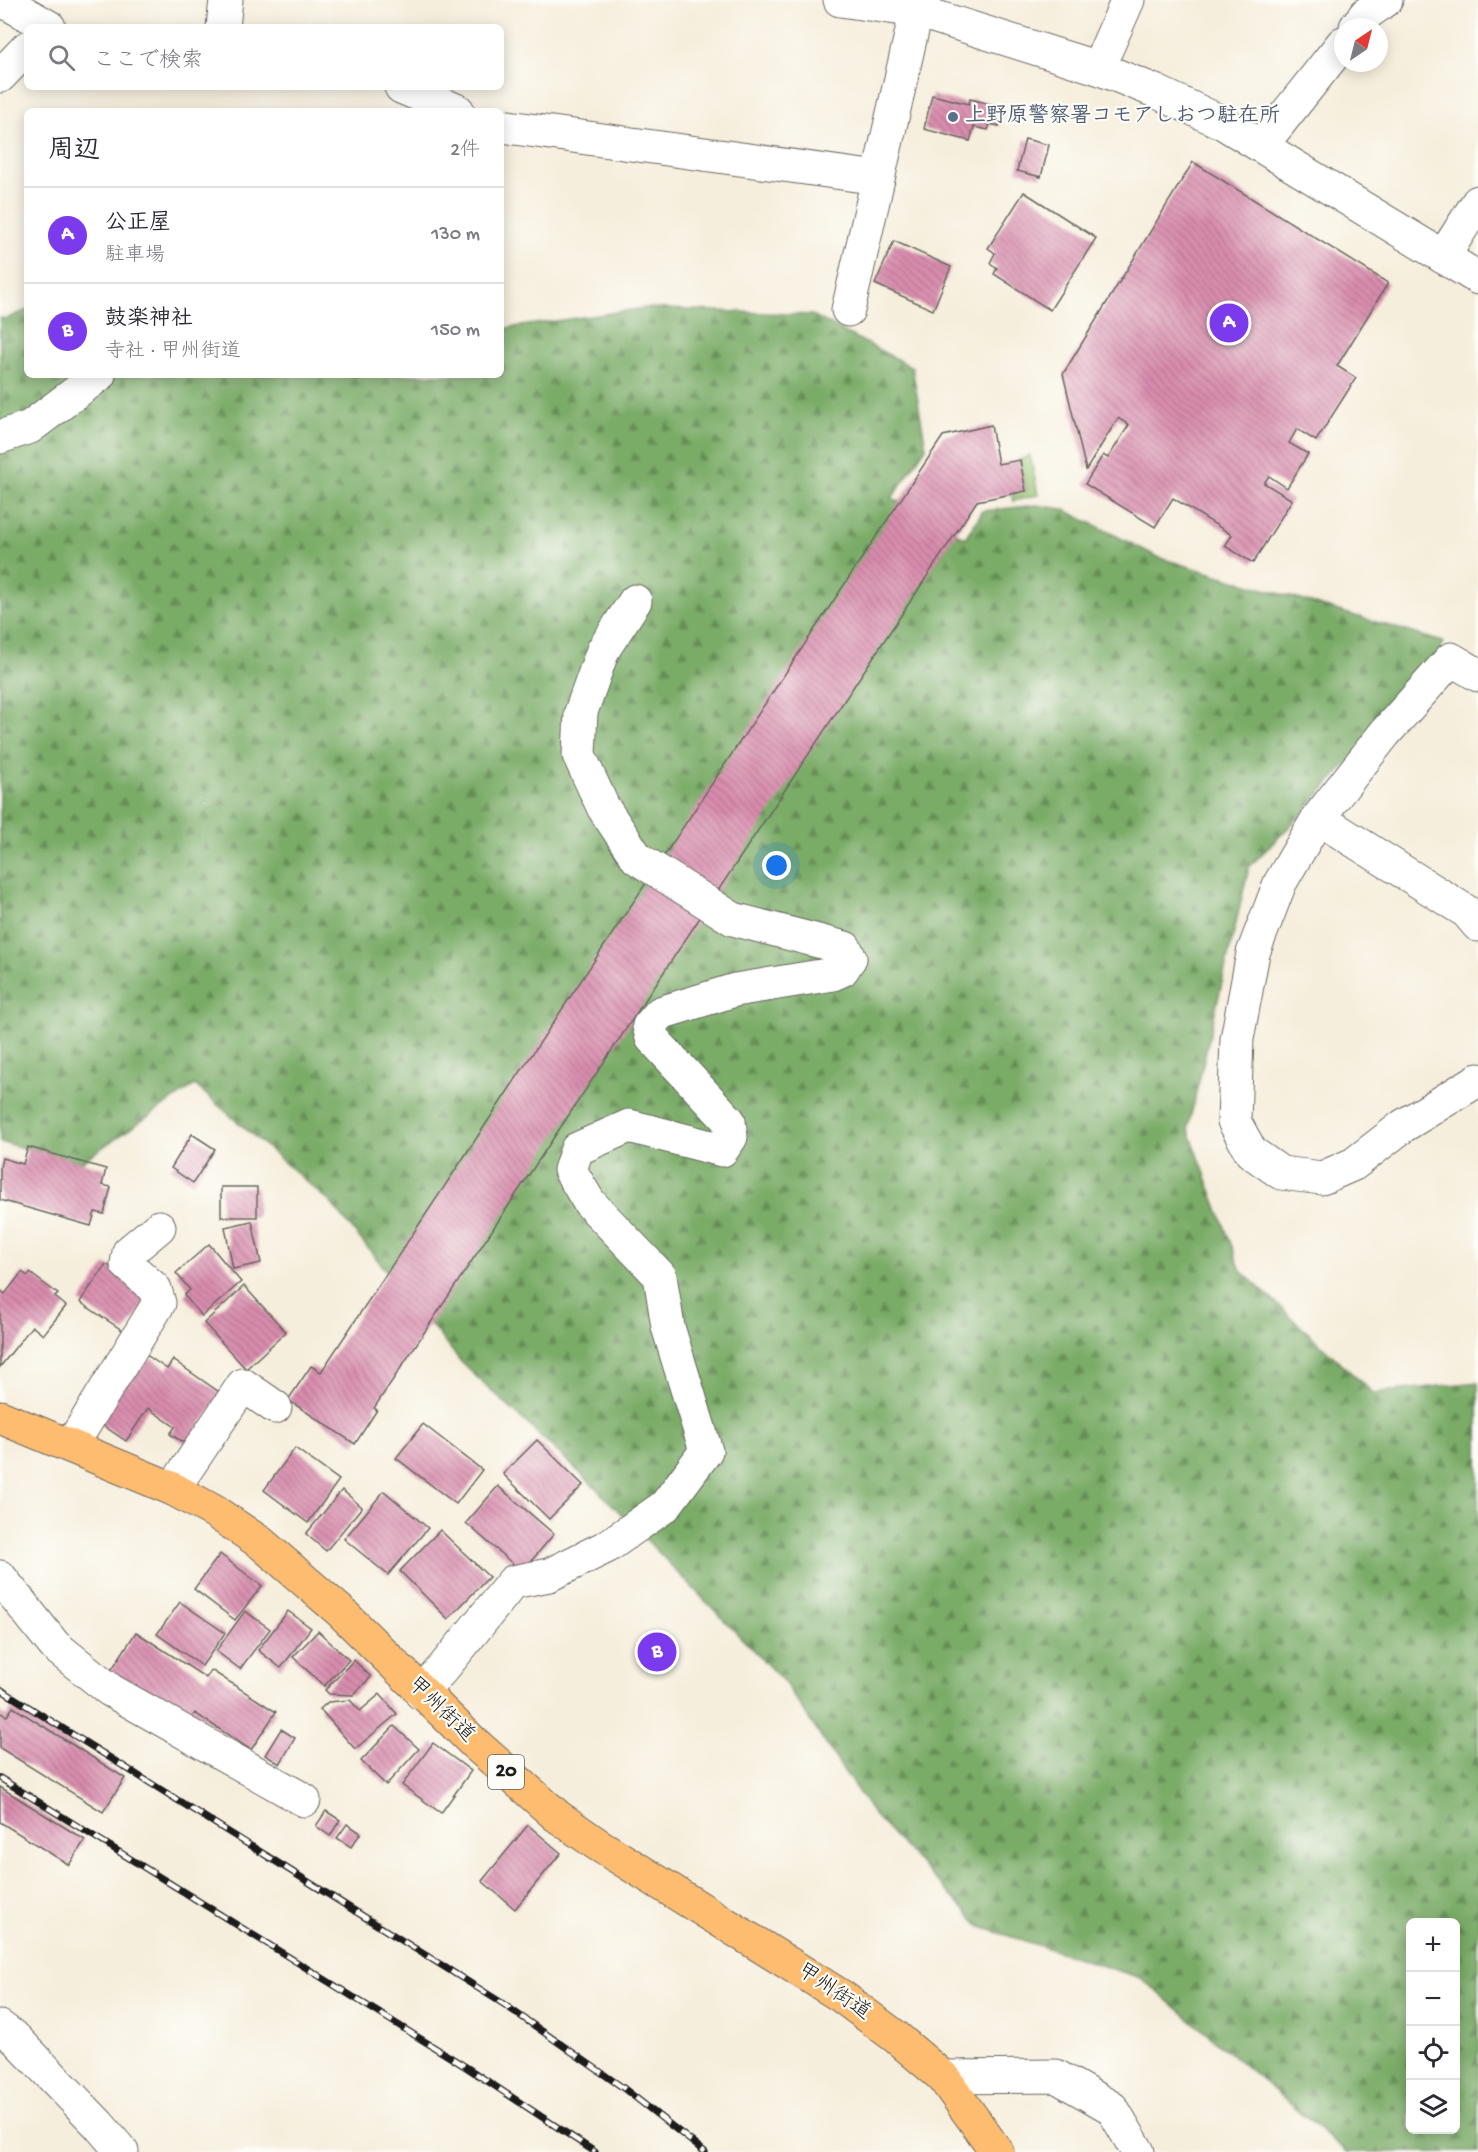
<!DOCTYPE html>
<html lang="ja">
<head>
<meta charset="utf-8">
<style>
  body { margin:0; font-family:"Gochi Hand","Klee One",sans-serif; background:#f7f7f7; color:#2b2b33 }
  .controls { position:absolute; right:18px; bottom:18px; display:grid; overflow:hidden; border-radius:9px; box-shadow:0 3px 15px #0003 }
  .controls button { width:54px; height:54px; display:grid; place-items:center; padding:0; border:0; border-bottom:2px solid #e1e1e2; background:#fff; color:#2b2b33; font:30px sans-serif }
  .compass { position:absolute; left:1334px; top:18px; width:54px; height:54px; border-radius:50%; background:#fff; box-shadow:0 3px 15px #0003; rotate:35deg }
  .you { position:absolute; left:777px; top:866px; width:21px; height:21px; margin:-15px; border:4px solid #fff; border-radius:50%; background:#1a73e8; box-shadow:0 0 0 9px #1a73e833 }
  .badge { display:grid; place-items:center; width:39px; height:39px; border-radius:50%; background:#7c3aed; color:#fff; font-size:20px; font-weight:700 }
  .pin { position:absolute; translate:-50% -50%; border:3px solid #fff; box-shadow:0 2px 6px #0006 }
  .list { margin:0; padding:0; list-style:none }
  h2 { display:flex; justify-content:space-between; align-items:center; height:78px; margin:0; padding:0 24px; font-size:26px }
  h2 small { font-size:20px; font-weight:400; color:#7c7c81 }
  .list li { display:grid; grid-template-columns:39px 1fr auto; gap:18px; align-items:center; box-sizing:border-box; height:96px; padding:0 24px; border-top:2px solid #e1e1e2 }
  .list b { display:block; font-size:22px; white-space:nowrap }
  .list p { margin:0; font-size:20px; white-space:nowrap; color:#7c7c81 }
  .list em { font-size:20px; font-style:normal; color:#7c7c81 }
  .icon { flex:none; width:33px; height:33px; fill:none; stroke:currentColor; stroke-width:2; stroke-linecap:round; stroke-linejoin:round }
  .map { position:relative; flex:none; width:1478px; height:2152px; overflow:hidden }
  .search { position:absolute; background:#fff; box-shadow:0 3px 15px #0003; left:24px; top:24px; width:480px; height:66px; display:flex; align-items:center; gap:15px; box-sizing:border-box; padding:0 21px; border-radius:9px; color:#7c7c81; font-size:22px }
  .panel { position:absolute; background:#fff; box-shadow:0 3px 15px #0003; left:24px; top:108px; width:480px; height:270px; border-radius:9px }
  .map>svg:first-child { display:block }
  .grass { fill:#99c876; stroke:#5a7249; stroke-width:1.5 }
  .forest { fill:url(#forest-firs); stroke:#4b6442; stroke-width:1.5; fill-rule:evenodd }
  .building { fill:url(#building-back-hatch) }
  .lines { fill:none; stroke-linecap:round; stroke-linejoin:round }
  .minor-casing { stroke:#68665f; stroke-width:35 }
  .highway-casing { stroke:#68665f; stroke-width:35 }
  .minor { stroke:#fff; stroke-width:33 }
  .highway { stroke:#fdbc70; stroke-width:33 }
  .rail-casing { stroke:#1c1c1c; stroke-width:7 }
  .rail { stroke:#fdfcf7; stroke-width:4.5; stroke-dasharray:14; stroke-linecap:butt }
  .service-dot { fill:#5c6f8a; stroke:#fdfcf7; stroke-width:2 }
  .labels { text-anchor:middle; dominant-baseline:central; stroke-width:4.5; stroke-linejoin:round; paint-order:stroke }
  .shield { fill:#fdfcf7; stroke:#605f5e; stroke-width:1.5 }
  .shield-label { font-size:20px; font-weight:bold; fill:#1c1c1c }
  .service-label { font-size:21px; font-weight:bold; fill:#4e5e75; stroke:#fdfcf7; text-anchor:start }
  .street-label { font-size:21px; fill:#1c1c1c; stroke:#fdfcf7 }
</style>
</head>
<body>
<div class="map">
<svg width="1478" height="2152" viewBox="0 0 1478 2152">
  <defs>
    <pattern id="forest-firs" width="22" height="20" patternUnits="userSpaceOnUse" patternTransform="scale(1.5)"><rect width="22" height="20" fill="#7aac67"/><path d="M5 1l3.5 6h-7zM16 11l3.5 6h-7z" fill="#638b54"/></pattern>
    <pattern id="building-back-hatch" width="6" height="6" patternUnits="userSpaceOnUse" patternTransform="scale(1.5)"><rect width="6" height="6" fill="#d98dae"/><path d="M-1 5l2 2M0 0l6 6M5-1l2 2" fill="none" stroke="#af728d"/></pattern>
  </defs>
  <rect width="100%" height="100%" fill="#fdfcf7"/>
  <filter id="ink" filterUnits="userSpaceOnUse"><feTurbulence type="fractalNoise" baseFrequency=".0167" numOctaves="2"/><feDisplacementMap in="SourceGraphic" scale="12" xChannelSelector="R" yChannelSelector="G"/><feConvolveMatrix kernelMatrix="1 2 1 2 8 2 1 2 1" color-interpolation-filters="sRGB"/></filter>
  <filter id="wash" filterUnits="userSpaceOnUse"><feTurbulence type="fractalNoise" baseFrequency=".008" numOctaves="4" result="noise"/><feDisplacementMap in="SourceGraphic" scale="24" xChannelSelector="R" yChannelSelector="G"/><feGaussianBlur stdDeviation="1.35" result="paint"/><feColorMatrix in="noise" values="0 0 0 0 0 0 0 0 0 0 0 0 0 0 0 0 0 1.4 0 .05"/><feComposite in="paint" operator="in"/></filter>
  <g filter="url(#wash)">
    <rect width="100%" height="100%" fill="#f6eedc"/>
    <path class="grass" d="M1030 455 1038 495 1013 501 1012 494 1026 491 1020 460Z"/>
    <path class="forest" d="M645 308 812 315 912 367 926 447 892 498 965 538 983 511 1037 505 1063 509 1160 558 1443 642 1429 672 1299 817 1249 867 1188 1128 1241 1271 1373 1393 1478 1382V2152H1347L1141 1978 981 1927 873 1814 784 1682 595 1487 462 1363 331 1203 195 1085 81 1162 0 1142V318L6 319 27 310V375H501V329ZM1410 1922H1456V2130H1410Z"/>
    <g id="blocks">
      <g class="building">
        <path d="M932 95 969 104 970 99 1003 107 999 126 990 124 988 130 974 127 970 141 924 129Z"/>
        <path d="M1025 139 1049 145 1041 177 1017 171Z"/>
        <path d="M1193 162 1388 283 1337 366 1356 378 1316 441 1297 429 1289 443 1308 454 1287 488 1269 476 1264 483 1292 500 1253 563 1225 546 1232 535 1173 498 1155 527 1085 484 1103 455 1108 458 1129 425 1118 418 1086 470 1063 374Z"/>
        <path d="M1024 192 1096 238 1050 310 994 274 997 268 990 263 995 253 988 248Z"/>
        <path d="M894 241 951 267 933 310 875 284Z"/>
        <path d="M991 425 998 464 1020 460 1026 491 977 501 374 1408 377 1410 355 1444 288 1400 311 1366 321 1372 943 436Z"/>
        <path d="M192 1134 215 1149 193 1183 171 1168Z"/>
        <path d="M28 1147 106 1169 102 1185 111 1187 104 1214 95 1212 91 1226 0 1200V1167L2 1158 23 1164Z"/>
        <rect x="221" y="1187" width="36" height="30"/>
        <path d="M252 1221 261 1263 233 1269 225 1227Z"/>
        <path d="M209 1244 241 1282 202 1316 184 1295 190 1290 176 1273Z"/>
        <path d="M106 1264 151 1295 125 1332 80 1302Z"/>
        <path d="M22 1272 28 1276 30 1273 58 1294 55 1297 66 1306 43 1335 32 1326 0 1367V1290L5 1294Z"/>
        <path d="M244 1286 286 1332 246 1369 204 1323Z"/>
        <path d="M145 1354 167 1369 173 1360 222 1394 187 1445 170 1434 175 1427 148 1408 126 1441 98 1422Z"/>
        <path d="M423 1424 482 1470 456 1504 396 1458Z"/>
        <path d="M537 1440 583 1485 549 1519 503 1474Z"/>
        <path d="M295 1448 339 1480 308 1523 264 1490Z"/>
        <path d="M498 1486 554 1534 522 1572 466 1523Z"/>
        <path d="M342 1490 362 1507 326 1551 306 1534Z"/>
        <path d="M384 1491 428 1528 388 1575 344 1539Z"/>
        <path d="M440 1530 489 1577 448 1619 400 1571Z"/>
        <path d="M220 1554 262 1586 235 1620 194 1589Z"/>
        <path d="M180 1602 225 1633 202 1666 157 1634Z"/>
        <path d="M245 1611 270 1629 240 1669 216 1651Z"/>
        <path d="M288 1611 311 1628 281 1668 258 1650Z"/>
        <path d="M318 1631 349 1660 324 1686 293 1657Z"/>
        <path d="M136 1632 206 1678 211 1670 276 1712 251 1750 195 1713 188 1723 110 1672Z"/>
        <path d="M354 1660 371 1677 353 1695 329 1694 325 1690Z"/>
        <path d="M380 1694 397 1714 355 1749 320 1709 328 1702 350 1700 360 1711Z"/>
        <path d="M13 1707 125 1778 103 1812 0 1748V1712L7 1716Z"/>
        <path d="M394 1726 419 1749 386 1785 361 1761Z"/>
        <path d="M281 1729 295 1738 280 1764 265 1755Z"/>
        <path d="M433 1743 471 1771 441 1813 402 1785Z"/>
        <path d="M0 1787 85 1840 69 1865 0 1822Z"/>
        <path d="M326 1811 340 1820 330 1836 316 1826Z"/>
        <path d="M347 1824 361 1833 351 1847 337 1838Z"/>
        <path d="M528 1825 561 1853 515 1909 482 1881Z"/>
      </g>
    </g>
  </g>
  <g filter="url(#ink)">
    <use href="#blocks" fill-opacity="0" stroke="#68665f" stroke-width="1.5"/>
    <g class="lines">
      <defs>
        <g id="minor">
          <path d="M2 0 49 27"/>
          <path d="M840 0 917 11 1098 68 1155 91 1223 123 1478 278"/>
          <path d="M223 27 226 0"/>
          <path d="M1356 27 1366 14 1386 0"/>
          <path d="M1098 68 1128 0"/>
          <path d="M0 76 27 48"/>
          <path d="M401 87 458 111"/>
          <path d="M501 126 878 178"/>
          <path d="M1261 146 1343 43"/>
          <path d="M1443 257 1478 202"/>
          <path d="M848 310 919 0"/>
          <path d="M0 437 30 427 99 375"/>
          <path d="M1478 675 1451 659 1385 733 1318 818 1280 883 1253 953 1237 1039 1234 1121 1251 1152 1281 1173 1322 1178 1354 1164 1403 1126 1478 1080"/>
          <path d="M1318 818 1467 912 1478 925"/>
          <path d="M71 1446 159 1303 155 1289 127 1264 129 1252 159 1227"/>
          <path d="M173 1489 243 1385 275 1407"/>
          <path d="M0 1577 55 1646 110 1690 304 1800"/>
          <path d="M421 1693 444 1667 513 1582 549 1575 608 1546 665 1506 706 1451 668 1327 660 1276 589 1202 570 1170 577 1149 629 1126 722 1150 731 1137 729 1121 652 1038 649 1026 660 1013 735 990 833 974 842 970 850 958 845 948 733 919 637 858 603 807 579 755 581 712 603 650 635 601"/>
          <path d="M0 2027 15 2038 99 2125 122 2152"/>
          <path d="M943 2077 1056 2076 1112 2108 1138 2152"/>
        </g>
        <path id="highway" d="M0 1417 173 1489 215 1512 261 1543 341 1612 473 1742 557 1816 597 1844 841 1996 896 2037 943 2077 997 2152"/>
      </defs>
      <use href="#minor" class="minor-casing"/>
      <use href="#highway" class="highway-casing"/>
      <use href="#minor" class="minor"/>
      <use href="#highway" class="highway"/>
      <defs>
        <g id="rail">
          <path d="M0 1689 502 2003 622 2087 705 2152"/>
          <path d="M0 1778 466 2067 595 2152"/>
        </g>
      </defs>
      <use href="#rail" class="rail-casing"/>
      <use href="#rail" class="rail"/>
    </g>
  </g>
  <circle class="service-dot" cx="953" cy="117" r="6"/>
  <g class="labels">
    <rect class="shield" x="488" y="1755" width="36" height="34" rx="4.5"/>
    <g class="shield-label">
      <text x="506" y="1772">20</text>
    </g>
    <g class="service-label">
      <text x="965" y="117">上野原警察署コモアしおつ駐在所</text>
    </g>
    <g class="street-label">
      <text transform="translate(440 1711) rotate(44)">甲州街道</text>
      <text transform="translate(833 1993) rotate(34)">甲州街道</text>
    </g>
  </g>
</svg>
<div class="controls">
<button>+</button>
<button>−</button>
<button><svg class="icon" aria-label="locate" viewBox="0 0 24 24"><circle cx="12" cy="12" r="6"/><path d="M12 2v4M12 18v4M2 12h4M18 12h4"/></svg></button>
<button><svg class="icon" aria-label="layers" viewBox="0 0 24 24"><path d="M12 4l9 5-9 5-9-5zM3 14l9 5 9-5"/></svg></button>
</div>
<svg class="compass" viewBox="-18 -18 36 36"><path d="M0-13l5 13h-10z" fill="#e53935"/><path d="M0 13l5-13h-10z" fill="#7c7c81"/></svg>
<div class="you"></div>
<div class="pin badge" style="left:1229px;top:323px">A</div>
<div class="pin badge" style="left:657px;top:1652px">B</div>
<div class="search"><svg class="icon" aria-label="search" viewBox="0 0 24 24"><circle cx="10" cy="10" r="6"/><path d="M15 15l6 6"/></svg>ここで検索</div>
<section class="panel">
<h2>周辺<small>2件</small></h2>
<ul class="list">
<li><span class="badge">A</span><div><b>公正屋</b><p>駐車場</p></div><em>130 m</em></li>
<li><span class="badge">B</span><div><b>鼓楽神社</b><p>寺社 · 甲州街道</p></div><em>150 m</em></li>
</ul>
</section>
</div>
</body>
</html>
